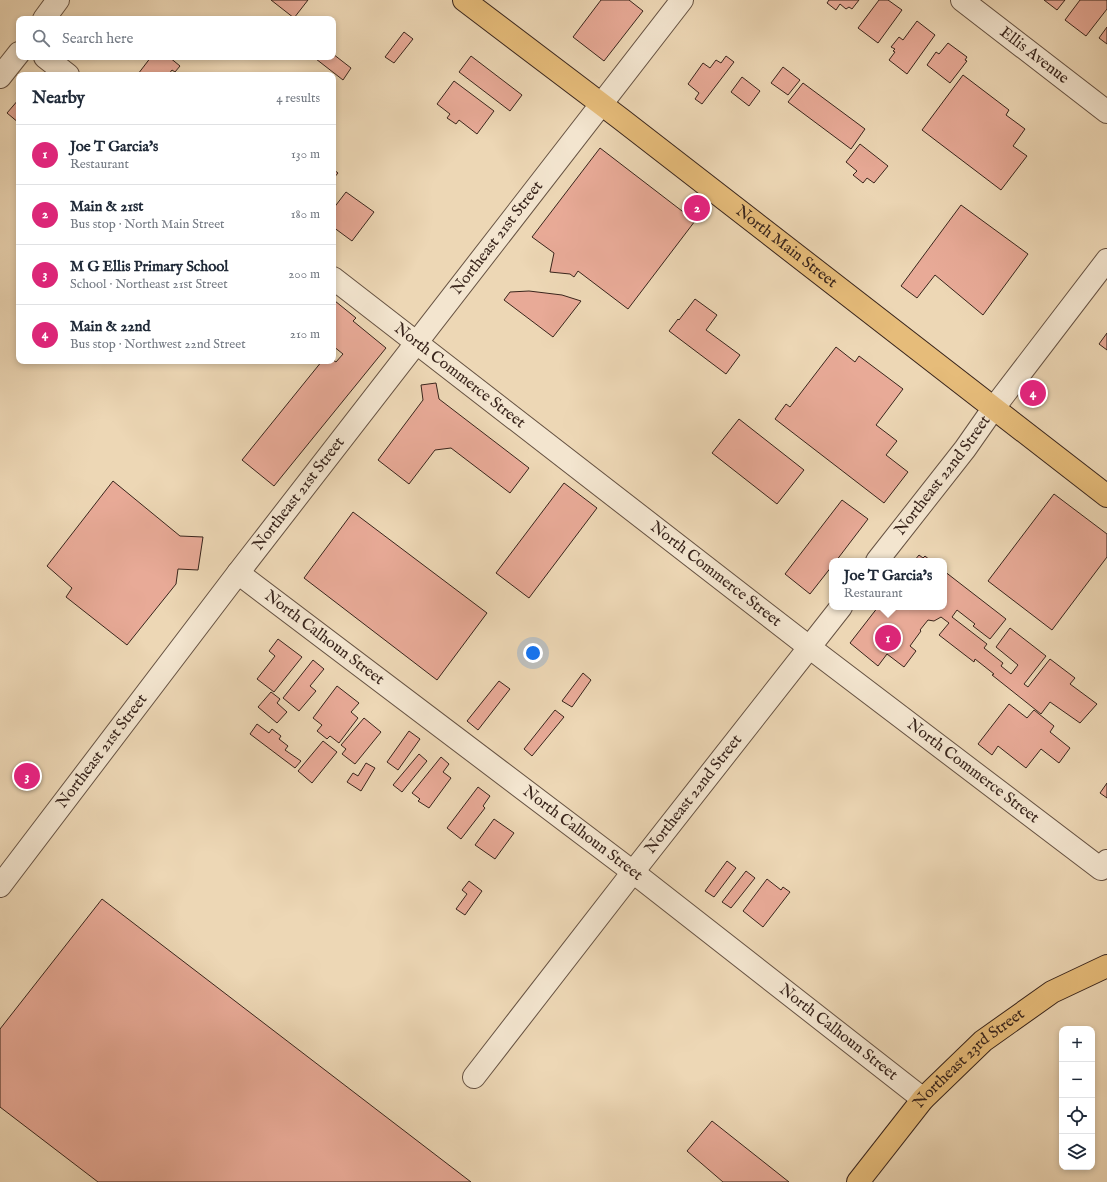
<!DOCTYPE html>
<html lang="en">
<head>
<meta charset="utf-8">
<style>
  body { margin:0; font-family:"IM FELL English",serif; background:#f6f6f7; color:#1f2937 }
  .controls { position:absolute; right:12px; bottom:12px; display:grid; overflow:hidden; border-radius:8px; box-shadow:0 2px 6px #0003 }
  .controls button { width:36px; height:36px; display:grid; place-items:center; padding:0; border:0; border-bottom:1px solid #e0e1e3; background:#fff; color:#1f2937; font:20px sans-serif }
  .you { position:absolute; left:533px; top:653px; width:14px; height:14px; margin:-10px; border:3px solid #fff; border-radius:50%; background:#1a73e8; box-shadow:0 0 0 6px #1a73e833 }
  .badge { display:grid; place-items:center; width:26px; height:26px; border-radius:50%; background:#db2777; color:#fff; font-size:13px; font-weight:700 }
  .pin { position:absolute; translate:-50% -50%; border:2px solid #fff; box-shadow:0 1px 4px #0006 }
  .popup { position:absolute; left:829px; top:558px; width:118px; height:52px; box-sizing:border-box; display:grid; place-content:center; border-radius:8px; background:#fff; filter:drop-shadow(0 1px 3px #0005); font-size:13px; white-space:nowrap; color:#747a83 }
  .popup b { font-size:15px; color:#1f2937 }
  .popup::after { content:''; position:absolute; left:50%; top:100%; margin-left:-8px; border:8px solid transparent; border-top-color:#fff }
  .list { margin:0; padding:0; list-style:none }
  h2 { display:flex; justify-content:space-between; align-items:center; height:52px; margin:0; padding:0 16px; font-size:17px }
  h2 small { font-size:13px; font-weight:400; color:#747a83 }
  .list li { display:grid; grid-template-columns:26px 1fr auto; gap:12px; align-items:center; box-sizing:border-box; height:60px; padding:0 16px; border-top:1px solid #e0e1e3 }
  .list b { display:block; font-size:15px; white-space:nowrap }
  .list p { margin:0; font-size:13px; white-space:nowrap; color:#747a83 }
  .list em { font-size:13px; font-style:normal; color:#747a83 }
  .icon { flex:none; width:22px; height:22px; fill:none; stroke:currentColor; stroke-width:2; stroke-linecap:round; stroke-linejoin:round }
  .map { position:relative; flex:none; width:1107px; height:1182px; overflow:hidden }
  .search { position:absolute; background:#fff; box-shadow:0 2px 6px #0003; left:16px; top:16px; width:320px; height:44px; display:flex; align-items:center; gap:10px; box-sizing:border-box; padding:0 14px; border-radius:8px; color:#747a83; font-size:15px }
  .panel { position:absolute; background:#fff; box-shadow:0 2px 6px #0003; left:16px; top:72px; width:320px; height:292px; border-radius:8px }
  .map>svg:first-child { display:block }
  .building { fill:#e8aa97; stroke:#39251c }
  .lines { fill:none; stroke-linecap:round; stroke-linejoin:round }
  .minor-casing { stroke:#665242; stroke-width:24 }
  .major-casing { stroke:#39251c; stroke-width:24 }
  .minor { stroke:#f3e5cf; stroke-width:22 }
  .major { stroke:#e6bc7a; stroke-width:22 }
  .labels { text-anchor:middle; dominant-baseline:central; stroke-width:3.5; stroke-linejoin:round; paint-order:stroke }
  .street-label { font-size:16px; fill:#39251c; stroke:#f3e5cf }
</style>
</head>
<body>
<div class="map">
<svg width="1107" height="1182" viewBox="0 0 1107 1182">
  <rect width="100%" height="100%" fill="#edd7b5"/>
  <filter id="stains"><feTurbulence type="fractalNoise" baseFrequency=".005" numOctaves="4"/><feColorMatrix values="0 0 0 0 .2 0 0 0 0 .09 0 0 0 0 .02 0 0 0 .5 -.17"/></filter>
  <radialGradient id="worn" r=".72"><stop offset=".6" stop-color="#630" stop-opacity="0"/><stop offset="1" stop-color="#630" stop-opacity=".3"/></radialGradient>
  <g class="building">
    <path d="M271 0H308L294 18Z"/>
    <path d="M601 0H629L643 11 604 61 573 37Z"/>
    <path d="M829 0H859L852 9 849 7 846 9 840 4 836 10 827 3Z"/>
    <path d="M879 0H888L902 10 878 43 858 28Z"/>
    <path d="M1044 0H1065L1057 10Z"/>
    <path d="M1080 0H1107V9L1086 36 1065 20Z"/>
    <path d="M917 21 935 35 907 74 889 60 895 52 893 51 895 49 891 47 899 37 903 40Z"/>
    <path d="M1107 27V44L1099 38Z"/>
    <path d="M404 32 413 39 394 63 385 57Z"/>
    <path d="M948 43 967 57 965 60 967 61 950 83 927 65 936 52 939 54Z"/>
    <path d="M333 54 351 68 343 80 316 59 318 57H333Z"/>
    <path d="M471 56 522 95 510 111 459 72Z"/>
    <path d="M726 56 734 62 702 104 695 99 699 93 688 84 703 63 710 68 716 60 721 63Z"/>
    <path d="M151 57H169L180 66 175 72 172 70 168 75H139L138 74Z"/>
    <path d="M783 67 800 80 788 95 771 83Z"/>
    <path d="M963 75 1009 110 1006 115 1025 129 1013 146 1027 156 1001 190 922 130Z"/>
    <path d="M742 77 760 91 749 106 731 92Z"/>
    <path d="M454 81 494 111 477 134 459 120 456 124 447 118 450 114 437 104Z"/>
    <path d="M803 83 865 129 851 149 788 102Z"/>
    <path d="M19 99V123L7 113Z"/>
    <path d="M860 144 888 166 874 183 867 178 863 183 853 175 857 171 846 162Z"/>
    <path d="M600 148 695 221 628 309 578 271 574 277 570 274 550 272 554 253 532 237Z"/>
    <path d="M333 169 338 173 333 179Z"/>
    <path d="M346 192 374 212 352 241 333 227V209Z"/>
    <path d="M961 205 1028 254 983 315 935 275 917 298 901 286Z"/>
    <path d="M529 291 562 295 581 301 553 337 504 300 510 292Z"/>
    <path d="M695 299 717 315 706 330 740 355 726 374 669 331 678 319 679 320Z"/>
    <path d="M335 301 356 318 353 321 386 348 274 486 242 460 322 361H333V360L336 362 343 354 333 346V304Z"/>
    <path d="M1107 333V350L1099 344Z"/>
    <path d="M836 347 855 362 859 356 903 389 876 425 897 441 886 455 908 472 884 503 775 419 786 404 790 407Z"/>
    <path d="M436 383 439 399 529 468 510 493 451 448 435 450 409 484 378 460 423 400 421 385Z"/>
    <path d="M739 419 804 470 777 504 712 453Z"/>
    <path d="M113 481 180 536 203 537 198 570 178 569 176 584 127 645 66 597 72 588 47 566Z"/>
    <path d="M564 483 597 508 529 598 496 573Z"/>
    <path d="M1054 494 1107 534V557L1052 630 988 581Z"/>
    <path d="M842 500 868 519 836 561H832V566L810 594 785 574Z"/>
    <path d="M353 512 487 613 437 680 304 578Z"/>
    <path d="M919 555 923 558 925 556 931 561H914Z"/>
    <path d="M944 571 1006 619 990 639 973 626 975 624 957 610 952 617 987 644 984 648 1003 663 1001 666 1011 674 1018 665 996 647 1010 628 1046 656 1024 684 1028 687 1050 659 1075 678 1070 684 1097 704 1080 723 1050 702 1041 714 992 675 994 674 975 659 974 662 939 635 949 623 941 617 934 621 928 620 920 630 921 631 910 646 916 651 904 667 887 654 878 666 850 643 878 607H944Z"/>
    <path d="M278 639 302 657 274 692 257 679 275 656 269 651Z"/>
    <path d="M313 660 324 669 310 686 316 691 299 711 283 698Z"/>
    <path d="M583 673 591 680 572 707 562 701Z"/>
    <path d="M499 681 510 689 478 730 467 721Z"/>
    <path d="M337 686 359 703 351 712 358 718 339 743 330 736 327 739 317 731 322 725 313 718Z"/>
    <path d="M271 692 280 699 277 703 287 712 277 723 258 707Z"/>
    <path d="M1009 704 1027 718 1034 710 1054 726 1050 732 1070 748 1059 763 1041 749 1026 768 998 746 992 755 978 744Z"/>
    <path d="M555 710 564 717 532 756 524 749Z"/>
    <path d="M364 718 381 732 355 764 342 754 346 749 341 745Z"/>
    <path d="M257 724 269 733 272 729 281 736 279 739 288 746 285 750 301 761 295 768 250 734Z"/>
    <path d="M409 731 420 739 398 770 387 762Z"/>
    <path d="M323 741 337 752 312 783 298 771Z"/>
    <path d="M419 754 427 761 402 792 393 785Z"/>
    <path d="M441 757 449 764 443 772 451 778 429 808 418 801 420 799 412 793Z"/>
    <path d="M366 763 375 768 361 791 347 782 353 773 358 776Z"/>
    <path d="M1107 783V798L1100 793Z"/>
    <path d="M478 787 490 796 483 806 485 808 461 839 447 828Z"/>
    <path d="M494 819 514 833 495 859 475 845Z"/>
    <path d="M727 861 736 868 714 897 705 891Z"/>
    <path d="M746 871 755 878 731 908 722 902Z"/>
    <path d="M767 879 781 890 783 887 790 892 763 927 743 911Z"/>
    <path d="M469 881 482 891 465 915 456 909 467 894 462 890Z"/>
    <path d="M102 899 471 1182H98L0 1107V1029Z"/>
    <path d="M712 1121 789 1182H723L687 1151Z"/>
  </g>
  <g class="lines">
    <defs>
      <g id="minor">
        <path id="s1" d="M962 0 1107 112"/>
        <path d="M44 19 58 0"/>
        <path d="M45 57 68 75"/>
        <path d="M0 77 19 53"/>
        <path id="s2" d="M333 278 809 647 1101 869 1107 861"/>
        <path id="s3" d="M877 561 965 449 993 409 1107 260"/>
        <path id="s4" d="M238 573 633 872 923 1099"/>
        <path id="s5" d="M0 886 238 573 682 0"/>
        <path id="s6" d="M474 1077 633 872 841 607"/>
      </g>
      <g id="major">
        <path id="s7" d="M464 0 621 119 1107 496"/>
        <path id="s8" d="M858 1182 923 1099 983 1041 1052 992 1107 966"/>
      </g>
    </defs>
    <use href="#minor" class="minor-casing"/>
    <use href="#major" class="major-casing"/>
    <use href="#minor" class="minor"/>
    <use href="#major" class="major"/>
  </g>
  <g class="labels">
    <g class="street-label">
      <text stroke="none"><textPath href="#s1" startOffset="91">Ellis Avenue</textPath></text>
      <text stroke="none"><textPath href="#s5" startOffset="817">Northeast 21st Street</textPath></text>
      <text stroke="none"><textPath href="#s7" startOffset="406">North Main Street</textPath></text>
      <text stroke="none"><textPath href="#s2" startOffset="160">North Commerce Street</textPath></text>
      <text stroke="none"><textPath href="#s3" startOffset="108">Northeast 22nd Street</textPath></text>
      <text stroke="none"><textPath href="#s5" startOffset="493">Northeast 21st Street</textPath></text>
      <text stroke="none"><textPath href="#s2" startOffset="484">North Commerce Street</textPath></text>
      <text stroke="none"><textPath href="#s4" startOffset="108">North Calhoun Street</textPath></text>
      <text stroke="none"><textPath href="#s5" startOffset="169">Northeast 21st Street</textPath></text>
      <text stroke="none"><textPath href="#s2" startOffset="808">North Commerce Street</textPath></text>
      <text stroke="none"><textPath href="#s6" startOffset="358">Northeast 22nd Street</textPath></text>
      <text stroke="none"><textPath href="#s4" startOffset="432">North Calhoun Street</textPath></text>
      <text stroke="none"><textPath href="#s4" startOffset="756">North Calhoun Street</textPath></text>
      <text stroke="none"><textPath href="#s8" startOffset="167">Northeast 23rd Street</textPath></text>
    </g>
  </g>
  <rect width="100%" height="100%" filter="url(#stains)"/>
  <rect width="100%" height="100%" fill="url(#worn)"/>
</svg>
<div class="controls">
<button>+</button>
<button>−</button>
<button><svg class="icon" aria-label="locate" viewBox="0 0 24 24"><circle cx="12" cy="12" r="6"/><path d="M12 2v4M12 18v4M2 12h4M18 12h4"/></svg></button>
<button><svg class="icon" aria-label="layers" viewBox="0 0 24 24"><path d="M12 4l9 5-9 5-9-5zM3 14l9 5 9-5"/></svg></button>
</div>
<div class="you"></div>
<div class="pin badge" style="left:888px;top:638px">1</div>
<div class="popup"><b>Joe T Garcia's</b>Restaurant</div>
<div class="pin badge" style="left:697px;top:208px">2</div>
<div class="pin badge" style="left:27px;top:776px">3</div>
<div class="pin badge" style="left:1033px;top:393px">4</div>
<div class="search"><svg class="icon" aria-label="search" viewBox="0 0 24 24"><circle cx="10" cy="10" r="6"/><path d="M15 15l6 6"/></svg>Search here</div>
<section class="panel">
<h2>Nearby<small>4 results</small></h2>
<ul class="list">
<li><span class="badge">1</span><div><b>Joe T Garcia's</b><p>Restaurant</p></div><em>130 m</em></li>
<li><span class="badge">2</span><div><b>Main &amp; 21st</b><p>Bus stop · North Main Street</p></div><em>180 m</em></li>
<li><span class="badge">3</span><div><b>M G Ellis Primary School</b><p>School · Northeast 21st Street</p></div><em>200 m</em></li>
<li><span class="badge">4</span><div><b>Main &amp; 22nd</b><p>Bus stop · Northwest 22nd Street</p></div><em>210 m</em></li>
</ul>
</section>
</div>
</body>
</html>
